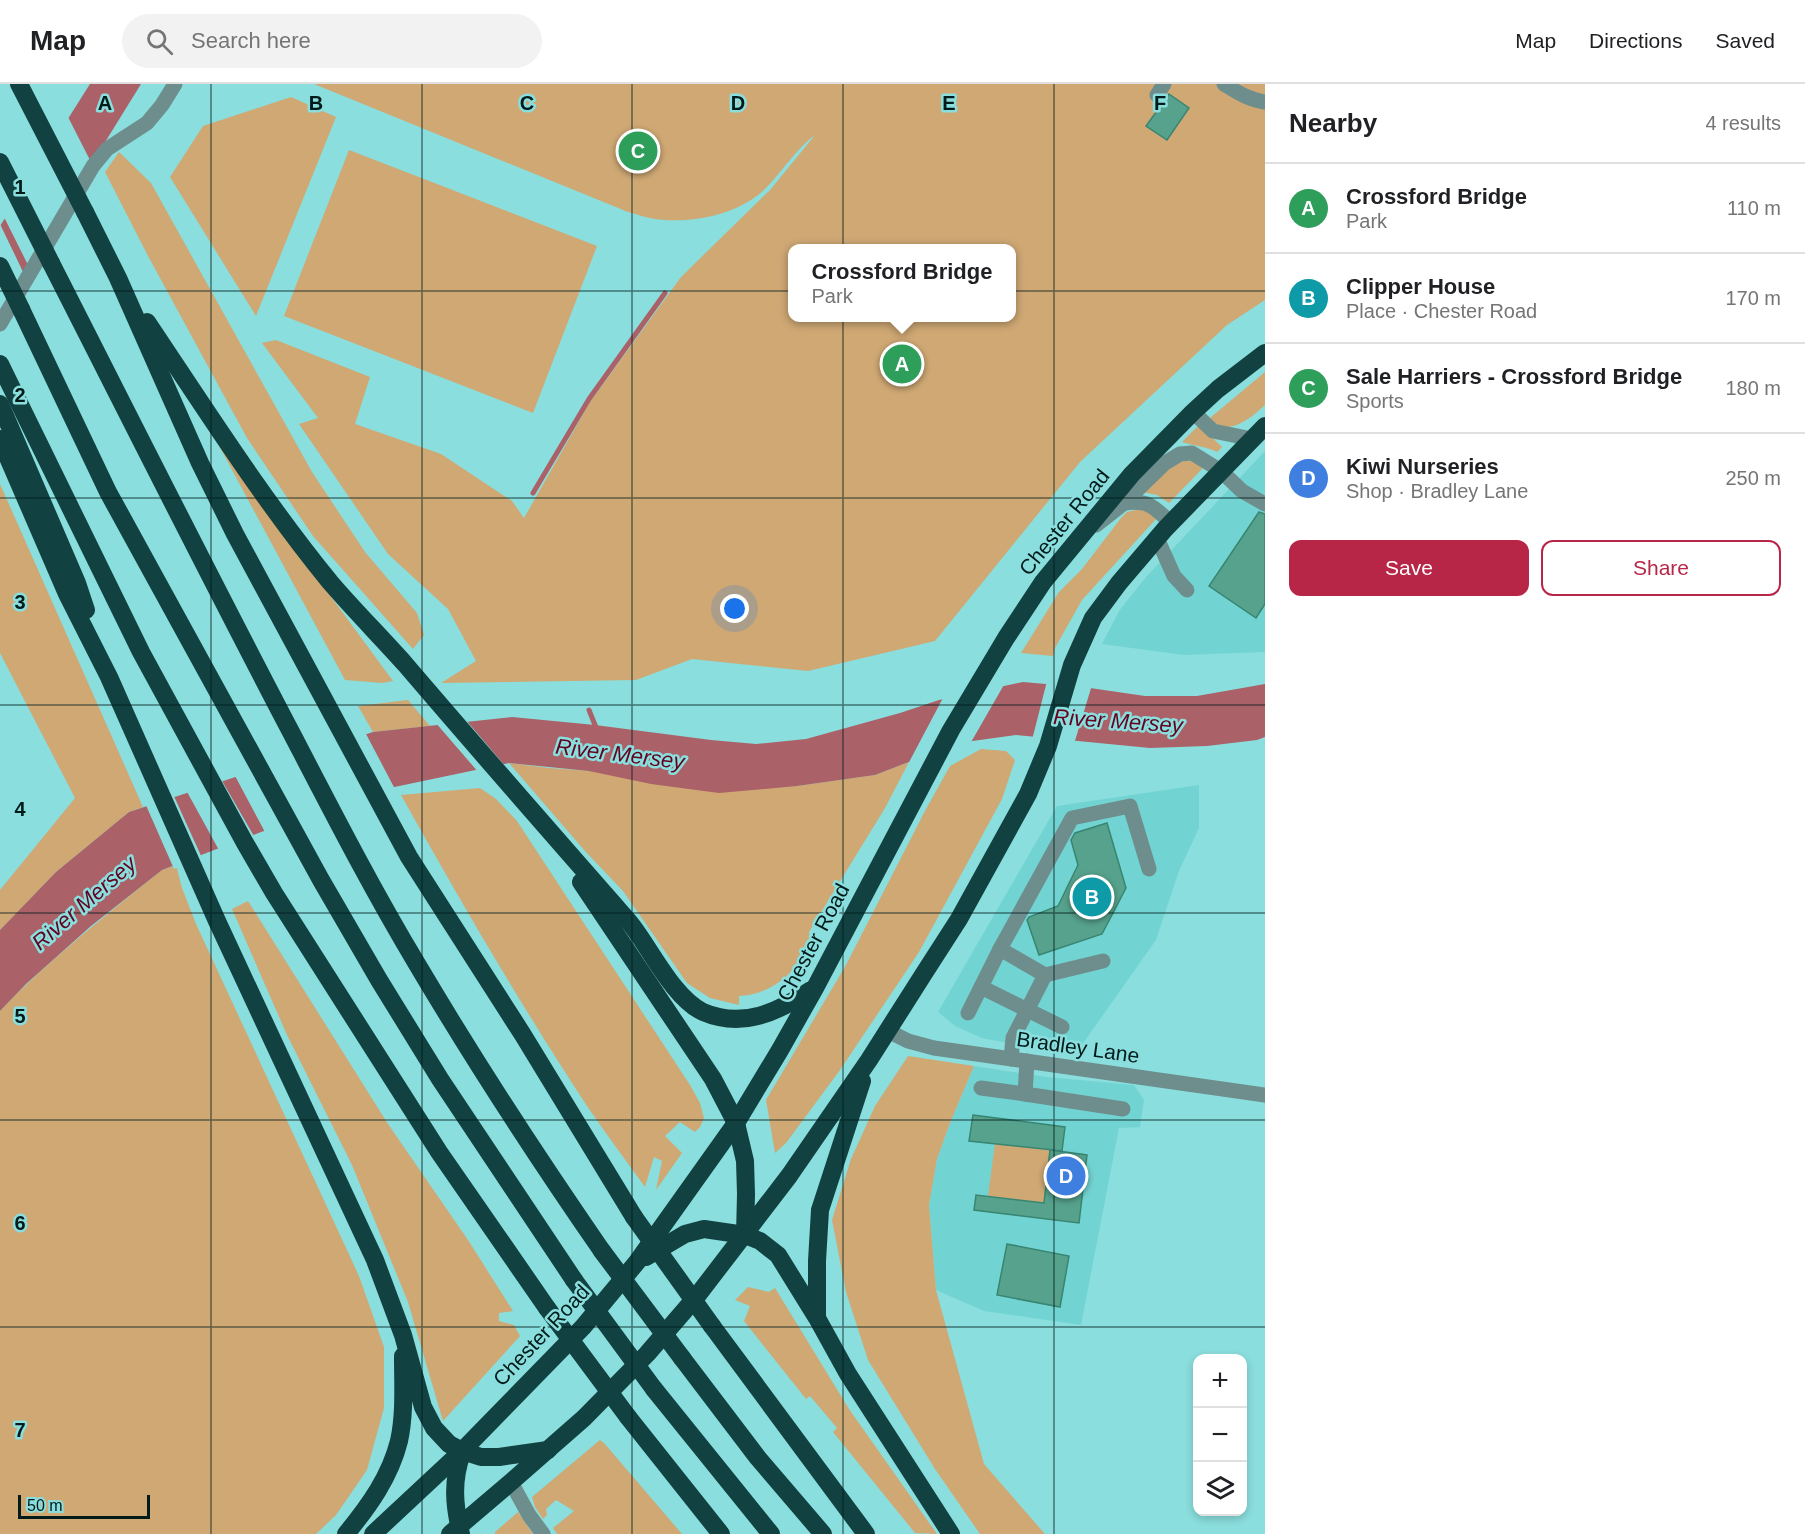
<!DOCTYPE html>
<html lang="en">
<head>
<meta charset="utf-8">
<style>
  body { margin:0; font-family:Helvetica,sans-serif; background:#f2f2f2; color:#202124 }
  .controls { position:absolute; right:18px; bottom:18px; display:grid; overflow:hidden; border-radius:12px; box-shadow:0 3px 9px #0003 }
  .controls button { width:54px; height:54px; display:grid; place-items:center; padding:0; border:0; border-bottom:2px solid #e0e0e0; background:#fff; color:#202124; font:30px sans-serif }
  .scale { position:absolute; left:18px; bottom:15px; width:132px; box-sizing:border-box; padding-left:6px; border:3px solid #011b1b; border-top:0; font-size:16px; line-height:21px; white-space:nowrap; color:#011b1b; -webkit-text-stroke:4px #8adedd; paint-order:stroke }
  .you { position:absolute; left:735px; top:525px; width:21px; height:21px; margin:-15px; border:4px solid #fff; border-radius:50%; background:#1a73e8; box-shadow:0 0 0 9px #1a73e833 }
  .badge { display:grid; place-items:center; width:39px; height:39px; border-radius:50%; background:#b82647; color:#fff; font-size:20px; font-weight:700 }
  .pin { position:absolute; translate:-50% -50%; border:3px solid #fff; box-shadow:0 2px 6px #0006 }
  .popup { position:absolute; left:788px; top:160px; width:228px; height:78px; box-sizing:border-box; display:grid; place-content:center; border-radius:12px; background:#fff; filter:drop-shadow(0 2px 4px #0005); font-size:20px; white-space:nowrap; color:#757577 }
  .popup b { font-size:22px; color:#202124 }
  .popup::after { content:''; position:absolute; left:50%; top:100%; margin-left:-12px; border:12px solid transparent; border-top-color:#fff }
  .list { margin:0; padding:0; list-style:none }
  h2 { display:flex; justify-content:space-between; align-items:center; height:78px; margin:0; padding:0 24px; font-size:26px }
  h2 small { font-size:20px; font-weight:400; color:#757577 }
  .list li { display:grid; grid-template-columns:39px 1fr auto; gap:18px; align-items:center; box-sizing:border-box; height:90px; padding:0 24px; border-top:2px solid #e0e0e0 }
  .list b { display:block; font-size:22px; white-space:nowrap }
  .list p { margin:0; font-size:20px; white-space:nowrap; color:#757577 }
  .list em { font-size:20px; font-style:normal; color:#757577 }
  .actions { display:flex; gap:12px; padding:18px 24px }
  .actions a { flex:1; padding:14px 0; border:2px solid #b82647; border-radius:12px; text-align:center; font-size:21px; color:#b82647 }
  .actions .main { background:#b82647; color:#fff }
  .icon { flex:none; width:33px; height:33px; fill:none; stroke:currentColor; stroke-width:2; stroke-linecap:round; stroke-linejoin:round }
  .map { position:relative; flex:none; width:1265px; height:1450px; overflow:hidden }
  header { display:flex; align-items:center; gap:36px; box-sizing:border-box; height:84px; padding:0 30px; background:#fff; border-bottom:2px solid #e0e0e0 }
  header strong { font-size:28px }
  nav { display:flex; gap:33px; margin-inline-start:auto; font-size:21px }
  .search { width:420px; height:54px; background:#f2f2f2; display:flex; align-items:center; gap:15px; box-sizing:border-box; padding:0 21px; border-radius:33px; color:#757577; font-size:22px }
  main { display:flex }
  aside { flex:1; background:#fff }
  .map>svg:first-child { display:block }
  .built { fill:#72d4d2 }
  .green { fill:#cfa874; fill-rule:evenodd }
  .water { fill:#ab6168 }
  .pier { fill:#8adedd }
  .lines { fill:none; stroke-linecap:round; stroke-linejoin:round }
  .stream { stroke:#ab6168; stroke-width:5 }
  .building { fill:#56a28d; stroke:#388572; stroke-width:1.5 }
  .minor { stroke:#6d8e8d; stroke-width:15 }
  .highway { stroke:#124141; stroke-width:18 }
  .highway-bridge { stroke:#124141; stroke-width:18 }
  .grid { fill:none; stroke:#011b1b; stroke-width:1.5; stroke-opacity:0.55 }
  .labels { text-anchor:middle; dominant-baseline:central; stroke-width:5; stroke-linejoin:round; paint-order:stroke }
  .street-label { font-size:21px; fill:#011b1b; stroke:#8adedd }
  .water-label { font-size:22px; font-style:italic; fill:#64031f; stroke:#8adedd }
  .grid-label { font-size:20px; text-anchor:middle; font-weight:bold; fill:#011b1b; stroke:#8adedd; stroke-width:5; stroke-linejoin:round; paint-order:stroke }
</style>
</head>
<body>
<header>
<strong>Map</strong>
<div class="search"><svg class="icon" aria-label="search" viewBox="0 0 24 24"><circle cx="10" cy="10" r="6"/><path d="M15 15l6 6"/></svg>Search here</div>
<nav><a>Map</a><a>Directions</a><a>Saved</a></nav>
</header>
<main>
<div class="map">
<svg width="1265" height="1450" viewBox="0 0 1265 1450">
  <rect width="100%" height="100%" fill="#8adedd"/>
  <g class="built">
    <path d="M1265 367V568L1184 571 1102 560 1119 527 1147 492Z"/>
    <path d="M1199 701V744L1179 787 1156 856 1074 972 982 954 955 942 938 928 1057 722Z"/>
    <path d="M974 982 1047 993 1134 1001 1144 1016 1140 1043 1119 1044 1081 1241 984 1227 936 1206 929 1121 937 1075 950 1039Z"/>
  </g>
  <g class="green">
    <path d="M314 0H1265V216L1227 241 1080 378 935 557 808 587 692 575 636 596 441 599 476 577 448 525 388 470 299 340 318 334 262 259 276 256 370 293 355 340 441 370 512 417 524 434 590 318 681 193 770 106 815 51C797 64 782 88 765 105 738 131 691 140 655 135 646 134 637 130 628 128ZM792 164H1012V234H792Z"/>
    <path d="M291 13 336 33 256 232 170 93 203 42Z"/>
    <path d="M349 66 597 162 533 329 284 232Z"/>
    <path d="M119 68 151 99 312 388 365 468 417 529 424 551 413 565 313 452 247 354 148 172 105 88Z"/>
    <path d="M1265 288V321C1251 334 1226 355 1210 334Z"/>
    <path d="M1199 341 1222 363 1217 368C1205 362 1194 362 1182 358Z"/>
    <path d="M217 358 393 597 382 599 345 596Z"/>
    <path d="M1185 377H1192L1202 380V385L1169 419 1157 411 1142 408C1154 397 1168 380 1185 377Z"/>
    <path d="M0 400 143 723 129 728 56 788 0 846V806L75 714 0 569Z"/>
    <path d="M1136 426C1146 426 1149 427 1156 435L1082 516 1055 564 1053 572 1021 569 1059 508 1082 485 1121 434 1127 428Z"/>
    <path d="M408 616 430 642 373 648 358 622Z"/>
    <path d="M981 665 1006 667 1015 676 1002 715 919 868 840 986 786 1059 775 1069 766 1016 846 881 925 727 950 682Z"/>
    <path d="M909 678 885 724 809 848C810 859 806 864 801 874 788 896 765 911 739 912V921L710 914 687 899 623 807 585 767 509 679 549 684 797 702 875 691Z"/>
    <path d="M480 704 496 715 517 737 690 1001 700 1019 704 1034 700 1043 695 1048 680 1038 665 1052 682 1069 656 1106 662 1077 654 1073 645 1103C626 1077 607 1051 589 1025 522 923 460 817 401 711Z"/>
    <path d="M176 781 182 804 196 840 359 1192 384 1263V1324L367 1386 336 1431 316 1450H0V927C50 875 106 831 162 786Z"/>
    <path d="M248 817 388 1040 468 1156 513 1227 499 1229V1237L514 1241 520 1252 443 1337 408 1218 352 1081 287 951 232 825Z"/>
    <path d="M908 972 974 982 950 1039 937 1075 929 1121 936 1206 984 1380 1045 1450H980L935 1385 868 1276 846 1208 832 1136 851 1075 875 1022Z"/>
    <path d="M995 1059 1051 1066 1044 1119 988 1112Z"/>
    <path d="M748 1203 769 1208 775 1204 849 1325 937 1450 915 1449 833 1348 837 1344 810 1312 806 1315 744 1237 750 1222 735 1216Z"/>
    <path d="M600 1356 604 1359 682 1450H557L553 1444 574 1427 556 1416 546 1425 547 1431 543 1435 535 1423 532 1413Z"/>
    <path d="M518 1428 533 1450H495V1448Z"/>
  </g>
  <g class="water">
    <path d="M90 0H141L0 228V142Z"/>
    <path d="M1023 598 1090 604 1145 612H1197L1265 600V653L1257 656 1207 662 1150 664 1016 651 958 659 875 691 797 702 719 709 651 700 589 687 509 679 361 710 162 786 91 842 26 900 0 927V846L56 788 129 728 373 648 512 633 595 641 711 656 756 660 806 655 900 629 939 616Z"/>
  </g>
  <g class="pier">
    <path d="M67 31 93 82 30 185 3 131Z"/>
    <path d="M0 140 25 192 0 231Z"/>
    <path d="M1047 597 1092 601 1074 660 1032 656Z"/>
    <path d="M1005 599 970 660 959 662 907 682 944 612Z"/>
    <path d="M465 635 506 683 479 689 435 638Z"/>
    <path d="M365 648 396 707 362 713 266 750 234 690Z"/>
    <path d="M221 695 255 754 220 768 186 706Z"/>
    <path d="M173 710 202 774 174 785 145 719Z"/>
  </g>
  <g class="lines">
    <g class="stream">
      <path d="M533 409 589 315 665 209"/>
      <path d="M589 626 597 646"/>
    </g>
  </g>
  <g class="building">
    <path d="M1169 10 1189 24 1167 56 1146 42Z"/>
    <path d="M1259 428 1265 430V520L1256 534 1209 502Z"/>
    <path d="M1107 739 1126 804 1102 850 1039 871 1027 836 1029 833 1058 822 1078 781 1071 756 1075 749Z"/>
    <path d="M973 1031 1065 1043 1062 1067 969 1057Z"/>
    <path d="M1050 1066 1087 1071 1079 1139 974 1126 976 1111 1044 1119Z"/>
    <path d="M1007 1160 1069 1172 1060 1223 997 1211Z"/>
  </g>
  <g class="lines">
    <g class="minor">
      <path d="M1224 0C1237 8 1249 16 1265 18"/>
      <path d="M1157 11 1164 0"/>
      <path d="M0 240 93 82 107 65 147 39 162 21 175 0"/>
      <path d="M1193 328 1213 347 1252 355"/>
      <path d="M1124 419C1149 416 1153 422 1171 439"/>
      <path d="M1096 441 1124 419 1165 379 1180 370 1192 369 1221 387 1242 407 1265 420"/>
      <path d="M1157 454 1174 492 1187 506"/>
      <path d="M1000 865 1045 891 1103 877"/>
      <path d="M981 903 1062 943"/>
      <path d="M968 929 1000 865 1072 734 1130 722 1149 785"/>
      <path d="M888 947 908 957 934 964 1265 1011"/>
      <path d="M1011 975 1013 954 1045 891"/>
      <path d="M1027 977 1025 1010 1123 1025"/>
      <path d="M981 1004 1025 1010"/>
      <path d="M511 1398 529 1431 543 1450"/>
    </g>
    <g class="highway">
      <path d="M85 128 118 194 200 379 235 450 409 773 523 951 634 1133"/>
      <path d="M51 179C131 336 210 494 292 650 332 727 372 805 417 880 475 978 537 1073 602 1167"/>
      <path d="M21 225 108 408 321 796 379 896 440 995 574 1196"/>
      <path d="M147 238C206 326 263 416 330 498 354 526 380 552 405 580 475 662 546 743 617 824 622 830 628 836 633 843 652 868 674 914 703 928 743 945 778 928 811 906"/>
      <path d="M0 280 141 568 245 759 274 809 439 1068 547 1224"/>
      <path d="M0 320 77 499 86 526"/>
      <path d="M0 355 67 510 109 593 217 837 375 1176 403 1251 423 1323 434 1344 449 1360 462 1367 481 1373H499L548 1366"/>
      <path d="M581 798 713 995 736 1039 745 1077 746 1110 745 1151"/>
      <path d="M646 1173 685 1150 704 1145 745 1151 760 1157 778 1171 817 1234 848 1290 951 1450"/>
      <path d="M817 1233V1177L820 1126 862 997"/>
      <path d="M712 1242 866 1450"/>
      <path d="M682 1274 758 1374 823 1450"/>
      <path d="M654 1305 771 1450"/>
      <path d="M628 1333 721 1450"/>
      <path d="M346 1450C369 1422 390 1393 399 1357 405 1330 403 1300 403 1272"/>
      <path d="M373 1450 462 1367 583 1243 637 1178 736 1039 780 966 815 904 951 646 1006 554 1043 498 1132 390 1193 328 1218 305 1265 269"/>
      <path d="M450 1450 511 1398 584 1334 647 1270 697 1212 789 1092 869 976 923 891 959 835 1028 710 1048 662 1072 581 1093 534 1119 499 1165 445 1265 342"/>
      <path d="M461 1450C454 1421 452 1397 462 1369"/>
    </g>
    <g class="highway-bridge">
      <path d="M19 0 85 128"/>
      <path d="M0 78 51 179"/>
      <path d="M0 182 21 225"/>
      <path d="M634 1133 712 1242"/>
      <path d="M602 1167 682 1274"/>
      <path d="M574 1196 654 1305"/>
      <path d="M547 1224 628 1333"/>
    </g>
  </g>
  <path class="grid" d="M211 0V1450M422 0V1450M632 0V1450M843 0V1450M1054 0V1450M0 207H1265M0 414H1265M0 621H1265M0 829H1265M0 1036H1265M0 1243H1265"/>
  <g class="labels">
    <g class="street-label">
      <text transform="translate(1064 438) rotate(-51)">Chester Road</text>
      <text transform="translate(813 858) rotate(-62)">Chester Road</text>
      <text transform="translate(1078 963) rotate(8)">Bradley Lane</text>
      <text transform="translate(541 1251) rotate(-47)">Chester Road</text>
    </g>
    <g class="water-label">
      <text transform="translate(1118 637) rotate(4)">River Mersey</text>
      <text transform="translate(620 670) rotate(7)">River Mersey</text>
      <text transform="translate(84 819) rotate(-41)">River Mersey</text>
    </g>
  </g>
  <g class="grid-label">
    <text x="105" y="26">A</text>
    <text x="316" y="26">B</text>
    <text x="527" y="26">C</text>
    <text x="738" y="26">D</text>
    <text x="949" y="26">E</text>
    <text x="1160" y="26">F</text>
    <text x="20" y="110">1</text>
    <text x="20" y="318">2</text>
    <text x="20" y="525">3</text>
    <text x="20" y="732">4</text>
    <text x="20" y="939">5</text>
    <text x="20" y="1146">6</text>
    <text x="20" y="1353">7</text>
  </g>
</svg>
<div class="controls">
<button>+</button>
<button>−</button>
<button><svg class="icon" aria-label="layers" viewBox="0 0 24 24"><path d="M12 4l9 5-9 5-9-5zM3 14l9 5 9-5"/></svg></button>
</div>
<div class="scale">50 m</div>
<div class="you"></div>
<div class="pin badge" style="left:902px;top:280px;background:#2e9e5b">A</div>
<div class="popup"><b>Crossford Bridge</b>Park</div>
<div class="pin badge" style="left:1092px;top:813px;background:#0f9aa8">B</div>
<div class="pin badge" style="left:638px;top:67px;background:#2e9e5b">C</div>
<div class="pin badge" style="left:1066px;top:1092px;background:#3f7fe0">D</div>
</div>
<aside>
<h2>Nearby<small>4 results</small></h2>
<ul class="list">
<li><span class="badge" style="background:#2e9e5b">A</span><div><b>Crossford Bridge</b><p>Park</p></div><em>110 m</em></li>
<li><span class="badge" style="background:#0f9aa8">B</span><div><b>Clipper House</b><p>Place · Chester Road</p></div><em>170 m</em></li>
<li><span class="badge" style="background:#2e9e5b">C</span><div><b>Sale Harriers - Crossford Bridge</b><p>Sports</p></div><em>180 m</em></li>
<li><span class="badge" style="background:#3f7fe0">D</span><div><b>Kiwi Nurseries</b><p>Shop · Bradley Lane</p></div><em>250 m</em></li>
</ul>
<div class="actions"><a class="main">Save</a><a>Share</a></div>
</aside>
</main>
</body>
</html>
